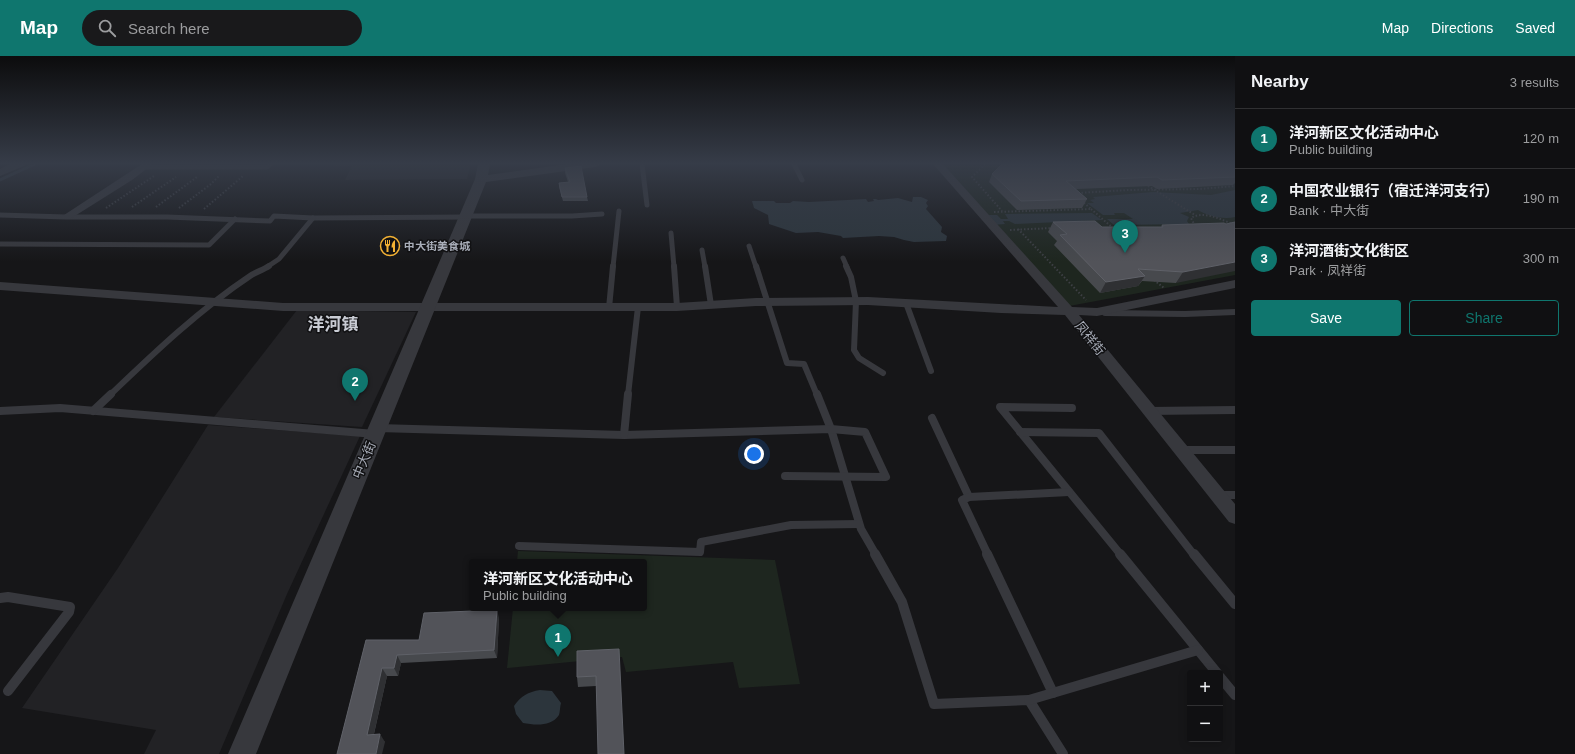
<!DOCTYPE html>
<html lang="en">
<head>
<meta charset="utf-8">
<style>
  body { margin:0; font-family:Helvetica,"Noto Sans SC",sans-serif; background:#19191b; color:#f1f3f6 }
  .controls { position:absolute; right:12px; bottom:12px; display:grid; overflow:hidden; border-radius:4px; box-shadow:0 2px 10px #0003 }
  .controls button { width:36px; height:36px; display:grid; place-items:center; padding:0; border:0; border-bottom:1px solid #303032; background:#101012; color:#f1f3f6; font:20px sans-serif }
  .you { position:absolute; left:754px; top:398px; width:14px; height:14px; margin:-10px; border:3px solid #fff; border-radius:50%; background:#1a73e8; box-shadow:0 0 0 6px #1a73e833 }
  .badge { display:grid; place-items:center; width:26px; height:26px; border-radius:50%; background:#0f766e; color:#fff; font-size:13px; font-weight:700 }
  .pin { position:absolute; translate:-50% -33px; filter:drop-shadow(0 1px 2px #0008) }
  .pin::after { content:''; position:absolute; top:21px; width:14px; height:12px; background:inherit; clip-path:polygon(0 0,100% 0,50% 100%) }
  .popup { position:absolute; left:469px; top:503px; width:178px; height:52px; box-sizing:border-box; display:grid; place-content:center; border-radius:4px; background:#101012; filter:drop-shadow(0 1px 3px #0005); font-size:13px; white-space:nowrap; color:#9c9d9f }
  .popup b { font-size:15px; color:#f1f3f6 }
  .popup::after { content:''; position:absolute; left:50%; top:100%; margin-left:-8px; border:8px solid transparent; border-top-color:#101012 }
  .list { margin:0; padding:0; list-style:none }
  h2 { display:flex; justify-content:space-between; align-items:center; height:52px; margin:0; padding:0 16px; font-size:17px }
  h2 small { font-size:13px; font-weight:400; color:#9c9d9f }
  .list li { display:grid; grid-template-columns:26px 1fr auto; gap:12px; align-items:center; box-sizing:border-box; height:60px; padding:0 16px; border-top:1px solid #303032 }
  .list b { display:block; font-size:15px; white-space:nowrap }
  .list p { margin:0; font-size:13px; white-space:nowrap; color:#9c9d9f }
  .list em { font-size:13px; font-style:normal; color:#9c9d9f }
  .actions { display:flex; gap:8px; padding:12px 16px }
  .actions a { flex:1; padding:9px 0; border:1px solid #0f766e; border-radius:4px; text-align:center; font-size:14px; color:#0f766e }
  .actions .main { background:#0f766e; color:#fff }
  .icon { flex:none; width:22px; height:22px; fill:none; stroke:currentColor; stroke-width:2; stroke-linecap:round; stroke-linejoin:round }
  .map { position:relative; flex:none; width:1235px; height:698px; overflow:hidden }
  header { display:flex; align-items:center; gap:24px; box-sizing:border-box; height:56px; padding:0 20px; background:#0f766e; color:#fff }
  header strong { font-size:19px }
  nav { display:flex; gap:22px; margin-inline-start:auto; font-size:14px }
  .search { width:280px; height:36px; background:#19191b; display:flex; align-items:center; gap:10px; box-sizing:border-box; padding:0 14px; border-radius:22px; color:#9c9d9f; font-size:15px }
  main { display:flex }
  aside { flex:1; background:#101012 }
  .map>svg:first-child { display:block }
  .built { fill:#222225 }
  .green { fill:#1e261f }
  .water { fill:#2c353c }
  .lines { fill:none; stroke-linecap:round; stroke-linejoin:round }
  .stream { stroke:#2c353c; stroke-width:3 }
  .path { stroke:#3d3f44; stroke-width:2; stroke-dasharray:1.5 2; stroke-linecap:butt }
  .service-far3 { stroke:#37383d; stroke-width:5 }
  .service-far2 { stroke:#37383d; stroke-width:6 }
  .service-far1 { stroke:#37383d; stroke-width:8 }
  .service { stroke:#37383d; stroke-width:10 }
  .minor { fill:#37383d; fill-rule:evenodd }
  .tertiary { fill:#37383d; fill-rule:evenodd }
  .wall { fill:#47494d }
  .shaded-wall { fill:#2f3033 }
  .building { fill:#525359; stroke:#5f6168 }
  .labels { text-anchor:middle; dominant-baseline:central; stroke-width:3; stroke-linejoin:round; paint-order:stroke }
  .far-poi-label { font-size:11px; font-weight:bold; fill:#a8adb8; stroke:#111113; text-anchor:start }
  .street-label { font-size:13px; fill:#a8adb8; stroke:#111113 }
  .district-label { font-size:17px; font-weight:bold; fill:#c9ccd4; stroke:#111113 }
</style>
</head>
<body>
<header>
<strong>Map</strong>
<div class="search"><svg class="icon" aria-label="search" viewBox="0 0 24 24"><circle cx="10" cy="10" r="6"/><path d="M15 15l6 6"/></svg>Search here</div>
<nav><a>Map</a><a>Directions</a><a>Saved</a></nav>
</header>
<main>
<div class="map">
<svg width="1235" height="698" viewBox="0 0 1235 698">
  <rect width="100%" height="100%" fill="#161618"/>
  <g class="built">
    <path d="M334 108H471L467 123 345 124 352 110H333Z"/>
    <path d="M297 254 416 256 362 371 214 361Z"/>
    <path d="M208 369 360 380 287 538 219 698H144L156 674 22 652 118 512Z"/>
  </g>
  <g class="green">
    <path d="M937 108H1235V219L1064 251Z"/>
    <path d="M518 495 775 504 800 628 739 632 733 606 626 616 622 601 507 612 513 552H644V506H517Z"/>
  </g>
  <g class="water">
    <path d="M1235 134V161C1223 164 1208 160 1198 154L1180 157 1189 161 1187 165 1189 168 1114 169 1107 163H1133L1124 157H1114L1115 159H1103L1087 147H1094L1090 144 1095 143 1093 141 1153 136 1211 139Z"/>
    <path d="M913 141H921L928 144 926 147 928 150 926 153 942 171 941 176 947 180 946 185 914 186 904 184 894 181 879 180 843 182 841 180 818 176 796 177 769 168 768 159 754 152 752 145H774L776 147H790L793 145 809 146 866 143 868 146 874 145 873 143H876L878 144 898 142 912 146Z"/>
    <path d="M1092 157 1102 164 1015 168 1009 165H1003L1005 168 993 169 984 159H997L1001 163H1008L1005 158Z"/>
    <path d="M540 634 552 635 561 647C560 650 560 656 559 659 551 671 535 669 523 667L516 658 514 650C521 640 528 636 540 634Z"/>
  </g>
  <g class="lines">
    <path class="stream" d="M0 124 35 108"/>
    <g class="path">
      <path d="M985 108 972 121 1002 155"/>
      <path d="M1145 128 1195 159"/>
      <path d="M1078 137 1127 134 1200 133 1235 130"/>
      <path d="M132 151 176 121"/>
      <path d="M156 151 197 121"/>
      <path d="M106 152 154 120"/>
      <path d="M179 152 211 128 219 120"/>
      <path d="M204 153 243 120"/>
      <path d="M1091 153 1114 173"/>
      <path d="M994 156 1091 153 1083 146"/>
      <path d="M1195 170 1191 162C1204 154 1222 164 1235 169"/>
      <path d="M1018 173 1086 244"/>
      <path d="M1010 174 1053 172"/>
      <path d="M1154 224 1164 232"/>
    </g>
    <g class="service-far3">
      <path d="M642 108 647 149"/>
      <path d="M794 108 802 124"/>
      <path d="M145 111H267L270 108"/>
      <path d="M0 159 66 161H167L270 165 274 160 313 162 465 161"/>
      <path d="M465 160H572L602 158"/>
      <path d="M671 177 674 211"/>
      <path d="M0 188 209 189 235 163"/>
      <path d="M749 190 756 211"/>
      <path d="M702 194 705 211"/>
      <path d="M843 202 847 211"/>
      <path d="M267 211 279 203 313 162"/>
      <path d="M613 211 619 155"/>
    </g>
    <g class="service-far2">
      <path d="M674 210 677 251"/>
      <path d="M705 210 711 249"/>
      <path d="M756 210 787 307 804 308 817 339"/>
      <path d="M846 210 851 221 856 245 854 294 859 302 883 317"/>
      <path d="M906 247 931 315"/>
      <path d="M609 252 613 210"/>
      <path d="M1105 257 1185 258 1235 256"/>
      <path d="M110 339C154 297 199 254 250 220 256 216 263 214 269 210"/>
      <path d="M628 339 638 251"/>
    </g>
    <g class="service-far1">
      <path d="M817 338 831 373 861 473 876 499"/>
      <path d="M1072 352 1000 351 1121 499"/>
      <path d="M0 355 60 352 375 378"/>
      <path d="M93 355 111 338"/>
      <path d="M1149 355 1235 354"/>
      <path d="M932 362 969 441"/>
      <path d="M378 372 624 379 831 373 865 376 886 421 785 420"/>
      <path d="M1020 376 1099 377 1194 499"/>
      <path d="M624 379 628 338"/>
      <path d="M1181 394H1235"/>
      <path d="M1219 439H1235"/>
      <path d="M519 490 700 496 701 486 791 469 859 468"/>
      <path d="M988 499 962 444 969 441 1069 436"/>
    </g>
    <g class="service">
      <path d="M875 498 902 546 934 648 1029 644 1063 698"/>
      <path d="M987 498 1053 637"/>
      <path d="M1120 498 1217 617"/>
      <path d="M1194 498 1235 548"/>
      <path d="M0 542 8 541 70 551 69 556 8 635"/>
      <path d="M1220 621 1235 639"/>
      <path d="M1029 644 1198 594"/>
    </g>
    <g class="minor">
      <path d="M142 108H153L132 124 70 163H62L61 161Z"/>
      <path d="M933 108H943L1072 251 1097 252 1235 224V232L1097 260 1079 259 1235 448V468L1229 466 1065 259 1001 257 868 249 756 250 677 255H283L0 234V226L283 247H677L756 242 868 241 1058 251Z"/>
    </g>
    <g class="tertiary">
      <path d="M10 108H26L24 110 0 120V113Z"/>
      <path d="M478 108H490L488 119 567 108H601L595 111 486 126 256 698H228L475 123Z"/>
    </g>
  </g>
  <g class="wall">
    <path d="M1235 108V127L1233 129 1157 133 1152 130 1076 133 1087 143 1082 152 1017 154 989 126 992 118Z"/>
    <path d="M565 112 587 141 588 145H563L559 131V127L568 126 565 117Z"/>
    <path d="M1053 166 1102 171H1161L1162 169 1224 167 1176 227 1142 225 1138 230 1100 237 1054 189 1057 185 1048 176Z"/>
    <path d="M499 562 497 602 401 607 398 620H387L374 678 385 686 337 698 366 584H419Z"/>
    <path d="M619 593 596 630 578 631 577 621Z"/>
  </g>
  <g class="shaded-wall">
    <path d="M1235 206V215L1176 227 1183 216Z"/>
    <path d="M1145 220 1138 230 1100 237 1106 226Z"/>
    <path d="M497 554 499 562 497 602 494 594Z"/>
    <path d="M397 599 401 607 398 620 394 612Z"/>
    <path d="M382 612 387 620 372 686 367 679Z"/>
    <path d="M380 678 385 686 382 698H376Z"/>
  </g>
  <g class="building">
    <path d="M1002 108H1235V121L1162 124 1157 121 1066 125 1087 143 1021 145 992 118Z"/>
    <path d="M581 110 587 141H562L559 127 570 126 565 112Z"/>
    <path d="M1095 165 1102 171H1163L1162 169 1224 167 1226 168 1235 166V206L1183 216 1138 213 1145 220 1106 226 1060 179 1067 178 1053 166Z"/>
    <path d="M497 554 494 594 397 599 394 612H382L367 679 380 678 376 698H337L366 584H419L424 557Z"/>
    <path d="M619 593 624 698H598L596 620 577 621V595Z"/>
  </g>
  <linearGradient id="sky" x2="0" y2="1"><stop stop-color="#0c0c0d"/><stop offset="0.52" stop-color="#363c48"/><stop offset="1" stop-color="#363c48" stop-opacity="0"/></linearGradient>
  <rect width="1235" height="206" fill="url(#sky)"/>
  <defs>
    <symbol id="restaurant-ring" viewBox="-11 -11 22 22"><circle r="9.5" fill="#111113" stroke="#f2b134" stroke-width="1.5"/><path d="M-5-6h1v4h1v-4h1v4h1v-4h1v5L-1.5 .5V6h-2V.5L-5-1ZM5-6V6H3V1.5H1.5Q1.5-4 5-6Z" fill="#f2b134"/></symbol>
  </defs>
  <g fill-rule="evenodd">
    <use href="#restaurant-ring" x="379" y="179" width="22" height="22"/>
  </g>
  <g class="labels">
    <g class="far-poi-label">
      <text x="404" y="190">中大街美食城</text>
    </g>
    <g class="street-label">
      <text transform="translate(1090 282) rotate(51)">凤祥街</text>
      <text transform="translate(364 404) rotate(-67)">中大街</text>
    </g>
    <g class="district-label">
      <text x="333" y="268">洋河镇</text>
    </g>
  </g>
</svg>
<div class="controls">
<button>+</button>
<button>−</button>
</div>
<div class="you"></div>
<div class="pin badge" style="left:558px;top:601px">1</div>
<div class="popup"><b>洋河新区文化活动中心</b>Public building</div>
<div class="pin badge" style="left:355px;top:345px">2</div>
<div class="pin badge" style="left:1125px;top:197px">3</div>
</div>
<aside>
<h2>Nearby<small>3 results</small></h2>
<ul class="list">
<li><span class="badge">1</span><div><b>洋河新区文化活动中心</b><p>Public building</p></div><em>120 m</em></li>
<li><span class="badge">2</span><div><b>中国农业银行（宿迁洋河支行）</b><p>Bank · 中大街</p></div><em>190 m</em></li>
<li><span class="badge">3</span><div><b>洋河酒街文化街区</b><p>Park · 凤祥街</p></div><em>300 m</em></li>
</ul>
<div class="actions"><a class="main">Save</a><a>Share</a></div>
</aside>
</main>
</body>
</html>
